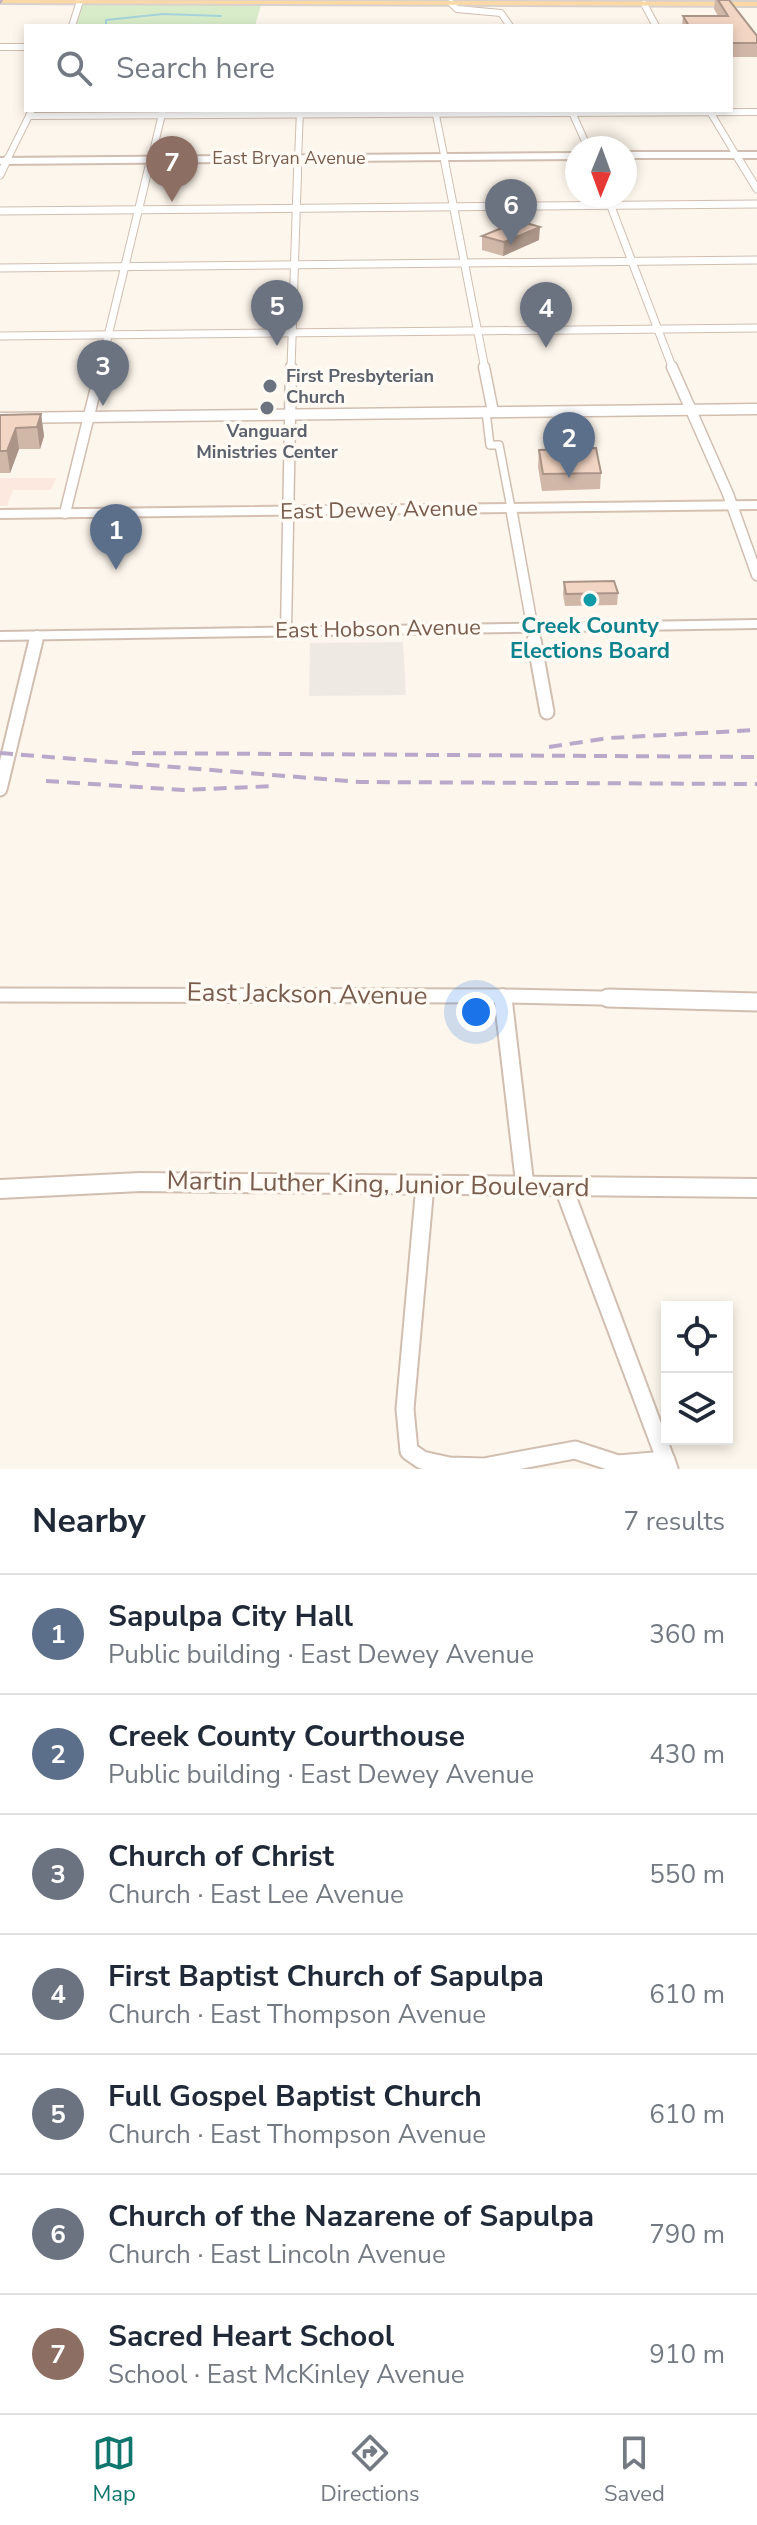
<!DOCTYPE html>
<html lang="en">
<head>
<meta charset="utf-8">
<style>
  body { margin:0; font-family:"Nunito Sans",sans-serif; background:#f2f2f3; color:#1f2937 }
  .controls { position:absolute; right:24px; bottom:24px; display:grid; overflow:hidden; border-radius:0px; box-shadow:0 4px 12px #0003 }
  .controls button { width:72px; height:72px; display:grid; place-items:center; padding:0; border:0; border-bottom:2px solid #e0e1e3; background:#fff; color:#1f2937; font:40px sans-serif }
  .compass { position:absolute; left:565px; top:136px; width:72px; height:72px; border-radius:50%; background:#fff; box-shadow:0 4px 12px #0003; rotate:181deg }
  .you { position:absolute; left:476px; top:1012px; width:28px; height:28px; margin:-20px; border:6px solid #fff; border-radius:50%; background:#1a73e8; box-shadow:0 0 0 12px #1a73e833 }
  .badge { display:grid; place-items:center; width:52px; height:52px; border-radius:50%; background:#0f766e; color:#fff; font-size:26px; font-weight:700 }
  .pin { position:absolute; translate:-50% -66px; filter:drop-shadow(0 2px 4px #0008) }
  .pin::after { content:''; position:absolute; top:42px; width:28px; height:24px; background:inherit; clip-path:polygon(0 0,100% 0,50% 100%) }
  .list { margin:0; padding:0; list-style:none }
  h2 { display:flex; justify-content:space-between; align-items:center; height:104px; margin:0; padding:0 32px; font-size:34px }
  h2 small { font-size:26px; font-weight:400; color:#747a83 }
  .list li { display:grid; grid-template-columns:52px 1fr auto; gap:24px; align-items:center; box-sizing:border-box; height:120px; padding:0 32px; border-top:2px solid #e0e1e3 }
  .list b { display:block; font-size:30px; white-space:nowrap }
  .list p { margin:0; font-size:26px; white-space:nowrap; color:#747a83 }
  .list em { font-size:26px; font-style:normal; color:#747a83 }
  .icon { flex:none; width:44px; height:44px; fill:none; stroke:currentColor; stroke-width:2; stroke-linecap:round; stroke-linejoin:round }
  .map { position:relative; flex:none; width:757px; height:1469px; overflow:hidden }
  .search { position:absolute; background:#fff; box-shadow:0 4px 12px #0003; left:24px; right:24px; top:24px; height:88px; display:flex; align-items:center; gap:20px; box-sizing:border-box; padding:0 28px; border-radius:0px; color:#747a83; font-size:30px }
  .sheet { height:944px; background:#fff }
  nav { display:flex; justify-content:space-around; align-items:center; box-sizing:border-box; height:112px; border-top:2px solid #e0e1e3; background:#fff; font-size:22px; color:#747a83 }
  nav a { display:grid; justify-items:center; gap:4px }
  nav .on { color:#0f766e }
  .map>svg:first-child { display:block }
  .commercial { fill:#fde8e0 }
  .industrial { fill:#efe9e4 }
  .green { fill:#d8ecc9 }
  .lines { fill:none; stroke-linecap:round; stroke-linejoin:round }
  .stream { stroke:#a5d3da; stroke-width:2 }
  .pedestrian-casing { stroke:#d1beb0; stroke-width:10 }
  .minor-far4-casing { stroke:#d1beb0; stroke-width:8 }
  .minor-far3-casing { stroke:#d1beb0; stroke-width:9 }
  .minor-far2-casing { stroke:#d1beb0; stroke-width:13 }
  .minor-far1-casing { stroke:#d1beb0; stroke-width:17 }
  .minor-casing { stroke:#d1beb0; stroke-width:21 }
  .tertiary-casing { stroke:#d1beb0; stroke-width:4 }
  .secondary-casing { stroke:#d6c0b0; stroke-width:4 }
  .primary-casing { stroke:#dad1cd; stroke-width:4 }
  .pedestrian { stroke:#fff; stroke-width:7 }
  .minor-far4 { stroke:#fff; stroke-width:6 }
  .minor-far3 { stroke:#fff; stroke-width:7 }
  .minor-far2 { stroke:#fff; stroke-width:10 }
  .minor-far1 { stroke:#fff; stroke-width:13 }
  .minor { stroke:#fff; stroke-width:17 }
  .tertiary { fill:#fff; fill-rule:evenodd }
  .secondary { fill:#fff; fill-rule:evenodd }
  .primary { fill:#fbd9a5; fill-rule:evenodd }
  .rail-far1 { stroke:#b9a8c9; stroke-width:2; stroke-dasharray:6 4; stroke-linecap:butt }
  .rail { stroke:#b9a8c9; stroke-width:4; stroke-dasharray:13 8; stroke-linecap:butt }
  .wall { fill:#d1b7a8 }
  .shaded-wall { fill:#aa9588 }
  .building { fill:#f3d5c3; stroke:#aa9588; stroke-width:2 }
  .worship-dot { fill:#6b7280; stroke:#fffaf3; stroke-width:3 }
  .culture-dot { fill:#0f9aa8; stroke:#fffaf3; stroke-width:3 }
  .labels { text-anchor:middle; dominant-baseline:central; stroke-width:7; stroke-linejoin:round; paint-order:stroke }
  .far-street-label { font-size:18px; fill:#7a5c4d; stroke:#fffaf3 }
  .far-worship-label { font-size:18px; font-weight:bold; fill:#5b616d; stroke:#fffaf3; text-anchor:start }
  .street-label { font-size:22px; fill:#7a5c4d; stroke:#fffaf3 }
  .culture-label { font-size:22px; font-weight:bold; fill:#0d838f; stroke:#fffaf3 }
  .near-street-label { font-size:26px; fill:#7a5c4d; stroke:#fffaf3 }
</style>
</head>
<body>
<div class="map">
<svg width="757" height="1469" viewBox="0 0 757 1469">
  <rect width="100%" height="100%" fill="#fdf6ec"/>
  <path class="commercial" d="M0 478H56L51 490H13L7 506H0Z"/>
  <path class="industrial" d="M403 642 406 695 309 696 310 643Z"/>
  <path class="green" d="M87 4 261 5 255 26H76L81 6Z"/>
  <g class="lines">
    <path class="stream" d="M106 26V20L163 14 221 16"/>
    <defs>
      <path id="pedestrian" d="M486 412 490 445H499L511 508"/>
      <g id="minor-far4">
        <path d="M451 3 457 9 501 13 510 26"/>
        <path d="M644 4 656 26"/>
        <path d="M72 26 80 1"/>
        <path d="M0 47H26"/>
        <path d="M435 110 445 160"/>
        <path d="M571 110 588 148"/>
        <path d="M709 110 739 160"/>
        <path d="M29 116 757 112"/>
        <path d="M7 160 32 110"/>
        <path d="M151 160 163 110"/>
        <path d="M298 160 300 110"/>
      </g>
      <g id="minor-far3">
        <path d="M444 158 485 369"/>
        <path d="M738 158 757 189"/>
        <path d="M0 175 8 158"/>
        <path d="M607 196 673 369"/>
        <path d="M0 211 757 204"/>
        <path d="M0 268 757 260"/>
        <path d="M0 336 757 328"/>
        <path d="M100 369 151 158"/>
        <path d="M291 369 298 158"/>
      </g>
      <g id="minor-far2">
        <path d="M484 367 493 412"/>
        <path d="M672 367 728 494 757 575"/>
        <path d="M0 418 757 409"/>
        <path d="M511 508 535 642"/>
        <path d="M65 513 101 367"/>
        <path d="M286 631 291 367"/>
        <path d="M36 642 37 636"/>
      </g>
      <g id="minor-far1">
        <path d="M534 640 547 712"/>
        <path d="M0 789 36 640"/>
        <path d="M0 995 503 996 692 1000"/>
        <path d="M503 996 504 1000"/>
      </g>
      <g id="minor">
        <path d="M503 998 525 1186"/>
        <path d="M608 998 757 1002"/>
        <path d="M425 1185 405 1409 409 1451 422 1460 449 1466 484 1467 575 1450 618 1464 666 1460"/>
        <path d="M563 1186 669 1469"/>
      </g>
      <g id="tertiary">
        <rect x="625" y="152" width="132" height="6"/>
        <path d="M577 153V159L0 164V158Z"/>
        <path d="M757 620V628L0 640V632Z"/>
        <path d="M140 1173 757 1179V1197L140 1191 0 1198V1180Z"/>
      </g>
      <path id="secondary" d="M757 501V509L0 518V510Z"/>
      <path id="primary" d="M0 0 757 2V6L0 3Z"/>
    </defs>
    <use href="#pedestrian" class="pedestrian-casing"/>
    <use href="#minor-far4" class="minor-far4-casing"/>
    <use href="#minor-far3" class="minor-far3-casing"/>
    <use href="#minor-far2" class="minor-far2-casing"/>
    <use href="#minor-far1" class="minor-far1-casing"/>
    <use href="#minor" class="minor-casing"/>
    <use href="#tertiary" class="tertiary-casing"/>
    <use href="#secondary" class="secondary-casing"/>
    <use href="#primary" class="primary-casing"/>
    <use href="#pedestrian" class="pedestrian"/>
    <use href="#minor-far4" class="minor-far4"/>
    <use href="#minor-far3" class="minor-far3"/>
    <use href="#minor-far2" class="minor-far2"/>
    <use href="#minor-far1" class="minor-far1"/>
    <use href="#minor" class="minor"/>
    <use href="#tertiary" class="tertiary"/>
    <use href="#secondary" class="secondary"/>
    <use href="#primary" class="primary"/>
    <path class="rail-far1" d="M0 3 2 0"/>
    <g class="rail">
      <path d="M549 747 609 738 757 730"/>
      <path d="M0 753 360 782 757 784"/>
      <path d="M132 753 757 757"/>
      <path d="M46 781 183 790 276 786"/>
    </g>
  </g>
  <g class="wall">
    <path d="M715 0H729L757 36V57H731V26H682L683 16H718L714 9Z"/>
    <path d="M482 236 539 240 503 256 482 250Z"/>
    <path d="M41 414 44 436 40 449H19L10 473H0V415Z"/>
    <path d="M539 450 601 473 600 489 542 491 538 467Z"/>
    <path d="M564 582 618 593 617 605 565 606 563 594Z"/>
  </g>
  <g class="shaded-wall">
    <path d="M540 227 539 240 503 256 504 242Z"/>
    <path d="M41 414 44 436 40 449 37 427Z"/>
    <path d="M16 428 19 449 10 473 7 451Z"/>
  </g>
  <g class="building">
    <path d="M718 0H729L757 36V43H731V26H689L683 16H728Z"/>
    <path d="M519 221 540 227 504 242 482 236Z"/>
    <path d="M41 414 37 427 16 428 7 451H0V415Z"/>
    <path d="M596 448 601 473 543 474 539 450Z"/>
    <path d="M614 581 618 593 566 594 564 582Z"/>
  </g>
  <g class="worship-dot">
    <circle cx="270" cy="386" r="8"/>
    <circle cx="267" cy="408" r="8"/>
  </g>
  <circle class="culture-dot" cx="590" cy="600" r="8"/>
  <g class="labels">
    <g class="far-street-label">
      <text x="289" y="158">East Bryan Avenue</text>
    </g>
    <g class="far-worship-label">
      <text x="286" y="376">First Presbyterian<tspan x="286" dy="21">Church</tspan></text>
      <text x="267" y="431" text-anchor="middle">Vanguard<tspan x="267" dy="21">Ministries Center</tspan></text>
    </g>
    <g class="street-label">
      <text transform="translate(379 510) rotate(-1)">East Dewey Avenue</text>
      <text transform="translate(378 629) rotate(-1)">East Hobson Avenue</text>
    </g>
    <g class="culture-label">
      <text x="590" y="626">Creek County<tspan x="590" dy="25">Elections Board</tspan></text>
    </g>
    <g class="near-street-label">
      <text transform="translate(307 994) rotate(1)">East Jackson Avenue</text>
      <text transform="translate(378 1184) rotate(1)">Martin Luther King, Junior Boulevard</text>
    </g>
  </g>
</svg>
<div class="controls">
<button><svg class="icon" aria-label="locate" viewBox="0 0 24 24"><circle cx="12" cy="12" r="6"/><path d="M12 2v4M12 18v4M2 12h4M18 12h4"/></svg></button>
<button><svg class="icon" aria-label="layers" viewBox="0 0 24 24"><path d="M12 4l9 5-9 5-9-5zM3 14l9 5 9-5"/></svg></button>
</div>
<svg class="compass" viewBox="-18 -18 36 36"><path d="M0-13l5 13h-10z" fill="#e53935"/><path d="M0 13l5-13h-10z" fill="#747a83"/></svg>
<div class="you"></div>
<div class="pin badge" style="left:116px;top:570px;background:#5c6f8a">1</div>
<div class="pin badge" style="left:569px;top:478px;background:#5c6f8a">2</div>
<div class="pin badge" style="left:103px;top:406px;background:#6b7280">3</div>
<div class="pin badge" style="left:546px;top:348px;background:#6b7280">4</div>
<div class="pin badge" style="left:277px;top:346px;background:#6b7280">5</div>
<div class="pin badge" style="left:511px;top:245px;background:#6b7280">6</div>
<div class="pin badge" style="left:172px;top:202px;background:#8d6e63">7</div>
<div class="search"><svg class="icon" aria-label="search" viewBox="0 0 24 24"><circle cx="10" cy="10" r="6"/><path d="M15 15l6 6"/></svg>Search here</div>
</div>
<section class="sheet">
<h2>Nearby<small>7 results</small></h2>
<ul class="list">
<li><span class="badge" style="background:#5c6f8a">1</span><div><b>Sapulpa City Hall</b><p>Public building · East Dewey Avenue</p></div><em>360 m</em></li>
<li><span class="badge" style="background:#5c6f8a">2</span><div><b>Creek County Courthouse</b><p>Public building · East Dewey Avenue</p></div><em>430 m</em></li>
<li><span class="badge" style="background:#6b7280">3</span><div><b>Church of Christ</b><p>Church · East Lee Avenue</p></div><em>550 m</em></li>
<li><span class="badge" style="background:#6b7280">4</span><div><b>First Baptist Church of Sapulpa</b><p>Church · East Thompson Avenue</p></div><em>610 m</em></li>
<li><span class="badge" style="background:#6b7280">5</span><div><b>Full Gospel Baptist Church</b><p>Church · East Thompson Avenue</p></div><em>610 m</em></li>
<li><span class="badge" style="background:#6b7280">6</span><div><b>Church of the Nazarene of Sapulpa</b><p>Church · East Lincoln Avenue</p></div><em>790 m</em></li>
<li><span class="badge" style="background:#8d6e63">7</span><div><b>Sacred Heart School</b><p>School · East McKinley Avenue</p></div><em>910 m</em></li>
</ul>
</section>
<nav>
<a class="on"><svg class="icon" aria-label="map" viewBox="0 0 24 24"><path d="M3 6l6-2 6 2 6-2v14l-6 2-6-2-6 2zM9 4v14M15 6v14"/></svg>Map</a>
<a><svg class="icon" aria-label="directions" viewBox="0 0 24 24"><path d="M12 3l9 9-9 9-9-9zM9 14v-3h6M13 9l2 2-2 2"/></svg>Directions</a>
<a><svg class="icon" aria-label="saved" viewBox="0 0 24 24"><path d="M7 4h10v16l-5-4-5 4z"/></svg>Saved</a>
</nav>
</body>
</html>
